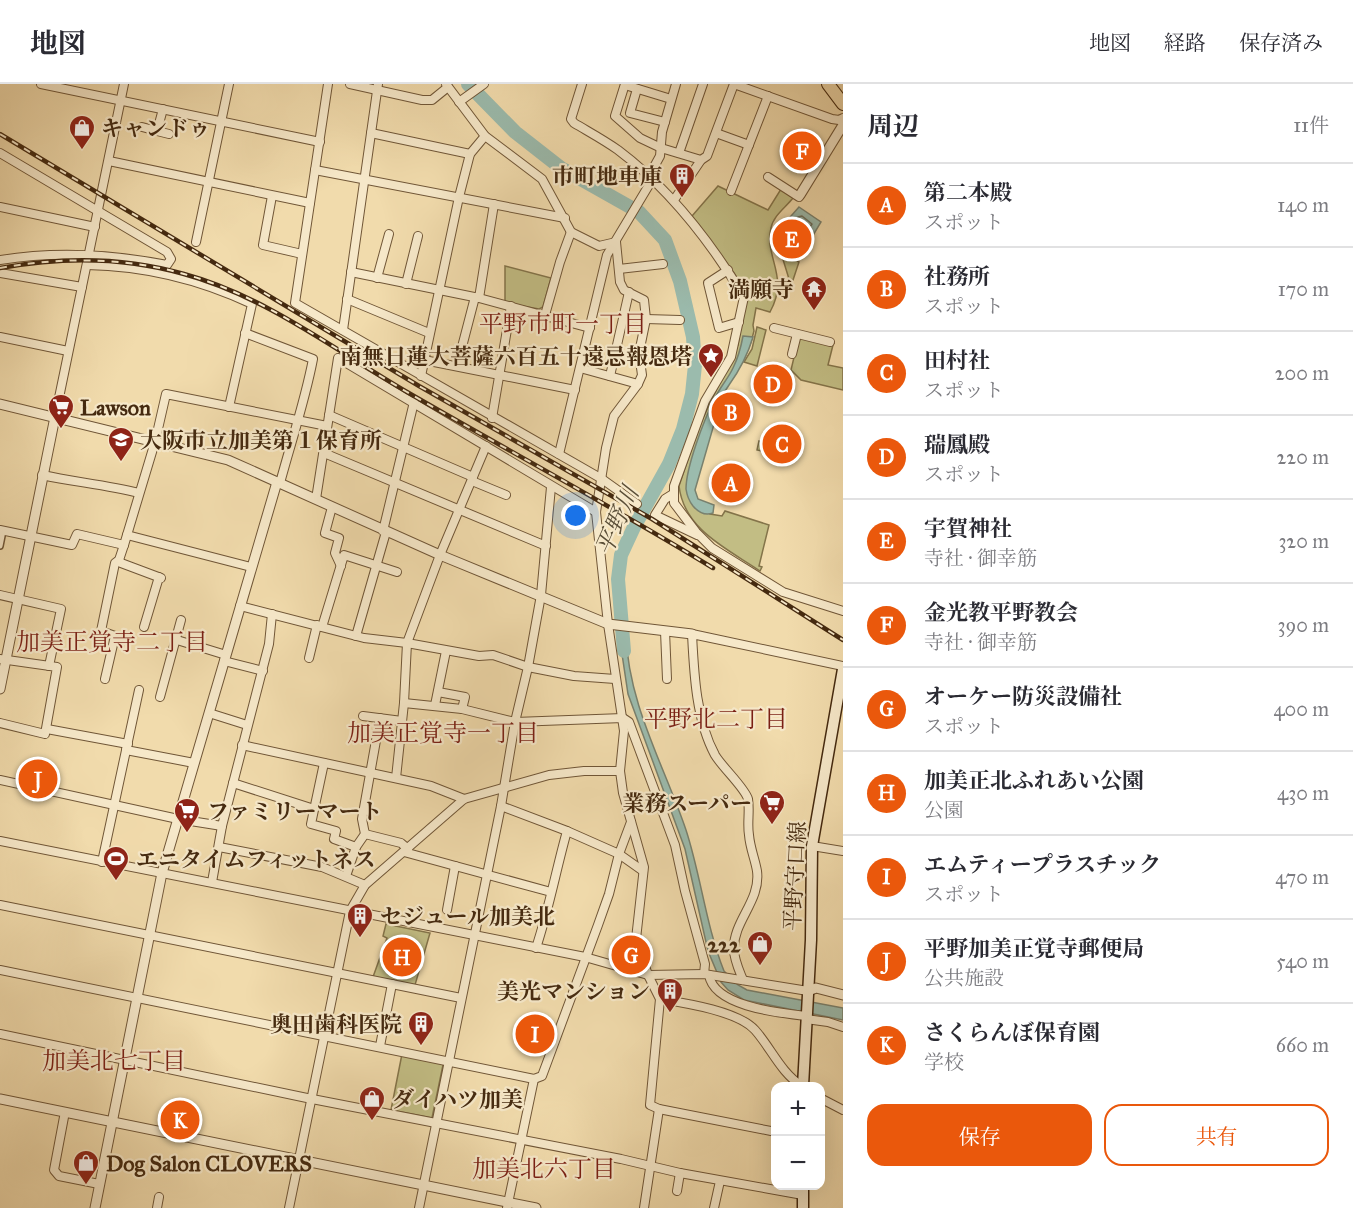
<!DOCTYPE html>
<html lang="ja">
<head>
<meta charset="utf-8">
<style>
  body { margin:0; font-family:"IM FELL Great Primer","Noto Serif JP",serif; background:#f2f2f3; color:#2b2b33 }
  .controls { position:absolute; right:18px; bottom:18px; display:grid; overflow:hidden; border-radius:12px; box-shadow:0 6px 24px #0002 }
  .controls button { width:54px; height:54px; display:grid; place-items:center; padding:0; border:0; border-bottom:2px solid #e1e1e2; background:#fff; color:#2b2b33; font:30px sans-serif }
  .you { position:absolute; left:576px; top:432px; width:21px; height:21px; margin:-15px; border:4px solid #fff; border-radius:50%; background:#1a73e8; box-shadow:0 0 0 9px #1a73e833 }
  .badge { display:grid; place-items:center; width:39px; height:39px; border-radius:50%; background:#ea580c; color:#fff; font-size:20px; font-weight:700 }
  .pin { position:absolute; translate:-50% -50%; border:3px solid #fff; box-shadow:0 2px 6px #0006 }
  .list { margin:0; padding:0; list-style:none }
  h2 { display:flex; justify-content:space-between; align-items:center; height:78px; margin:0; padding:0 24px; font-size:26px }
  h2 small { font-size:20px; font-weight:400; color:#7c7c81 }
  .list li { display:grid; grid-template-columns:39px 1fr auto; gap:18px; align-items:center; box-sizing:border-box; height:84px; padding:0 24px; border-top:2px solid #e1e1e2 }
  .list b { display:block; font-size:22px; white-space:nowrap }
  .list p { margin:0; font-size:20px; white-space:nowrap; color:#7c7c81 }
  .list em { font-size:20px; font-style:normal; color:#7c7c81 }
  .actions { display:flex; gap:12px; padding:18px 24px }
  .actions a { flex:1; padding:14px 0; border:2px solid #ea580c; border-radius:18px; text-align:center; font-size:21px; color:#ea580c }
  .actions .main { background:#ea580c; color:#fff }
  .map { position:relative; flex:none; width:843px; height:1124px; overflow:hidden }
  header { display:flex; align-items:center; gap:36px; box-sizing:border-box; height:84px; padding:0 30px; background:#fff; border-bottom:2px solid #e1e1e2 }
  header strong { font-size:28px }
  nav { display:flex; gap:33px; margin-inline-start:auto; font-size:21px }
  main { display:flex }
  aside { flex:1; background:#fff }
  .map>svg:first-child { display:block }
  .green { fill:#c2bd84; stroke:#84744a; stroke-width:1.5 }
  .water { fill:#9bbbad; stroke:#79816e; stroke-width:1.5 }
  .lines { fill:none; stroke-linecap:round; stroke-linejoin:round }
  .shore { stroke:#70725e; stroke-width:1.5 }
  .river { stroke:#9bbbad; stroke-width:14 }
  .pedestrian-casing { stroke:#705637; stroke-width:8 }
  .minor-casing { stroke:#705637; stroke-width:10 }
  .tertiary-casing { stroke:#705637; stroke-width:11 }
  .secondary-casing { stroke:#452a10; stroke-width:13 }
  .trunk-casing { stroke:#452a10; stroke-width:14 }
  .pedestrian { stroke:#f6e8c9; stroke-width:5 }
  .minor { stroke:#f6e8c9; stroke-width:8 }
  .tertiary { stroke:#f6e8c9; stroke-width:9 }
  .secondary { stroke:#f6e8c9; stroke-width:10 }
  .trunk { stroke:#f1dbac; stroke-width:12 }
  .rail-casing { stroke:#452a10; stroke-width:4.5 }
  .rail { stroke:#f6e8c9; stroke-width:2; stroke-dasharray:7; stroke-linecap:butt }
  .labels { text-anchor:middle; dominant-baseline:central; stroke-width:4.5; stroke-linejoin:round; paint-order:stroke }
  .poi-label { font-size:22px; font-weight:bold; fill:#452a10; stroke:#f6e8c9; text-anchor:start }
  .street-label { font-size:22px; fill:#452a10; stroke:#f6e8c9 }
  .neighbourhood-label { font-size:24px; fill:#7a1f14; stroke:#f6e8c9 }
  .water-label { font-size:24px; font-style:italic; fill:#5a4e37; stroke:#f6e8c9 }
</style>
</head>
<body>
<header>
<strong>地図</strong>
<nav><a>地図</a><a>経路</a><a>保存済み</a></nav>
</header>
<main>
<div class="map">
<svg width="843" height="1124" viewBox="0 0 843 1124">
  <rect width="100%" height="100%" fill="#f1dbac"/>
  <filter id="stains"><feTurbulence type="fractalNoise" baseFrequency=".00333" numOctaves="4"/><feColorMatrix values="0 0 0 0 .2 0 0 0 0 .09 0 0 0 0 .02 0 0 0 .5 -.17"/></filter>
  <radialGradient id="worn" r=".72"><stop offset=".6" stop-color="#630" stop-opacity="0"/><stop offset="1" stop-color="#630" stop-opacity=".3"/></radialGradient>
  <g class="green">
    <path d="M718 102 768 126 781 105 793 114C786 123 773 132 771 144 764 174 790 192 770 228L756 224 753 241 754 247 751 258 745 273 721 309 694 406 697 415 710 430 722 432 725 427 769 441 759 482 762 483 760 487C728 465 684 446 679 402L699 342 738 261 746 210 734 189 692 132Z"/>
    <path d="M781 169 799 178 793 196 789 195Z"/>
    <path d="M505 182 551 194 543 223 539 225 505 219Z"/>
    <path d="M757 243 766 246 757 282 744 278 752 265Z"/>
    <path d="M799 252 833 261 828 281 843 284V306L801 296 791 286Z"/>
    <path d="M759 357 773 360 771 369 757 366Z"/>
    <path d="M386 840 430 849 415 901 373 893 387 854 383 852Z"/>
    <path d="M402 970 440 978 443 981 432 1034 391 1026Z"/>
  </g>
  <g class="water">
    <path d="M799 123 821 138 800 173 781 164 780 155 787 160 789 157H793L794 153 791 152 789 148 781 149 783 141Z"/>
    <path d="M743 252 753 253C748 270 739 287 729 301 724 309 720 313 717 322L719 323 695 406 698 415 714 421 713 429C705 432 699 429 693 422 689 417 687 412 686 405 686 383 704 336 714 316 719 304 728 295 733 284 738 274 741 263 743 252Z"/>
    <path d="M619 550H626C628 620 664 681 686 746 701 792 706 842 724 887L738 901 747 906 843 924V936L744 916 728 906 721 898 708 867 685 765 628 610Z"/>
  </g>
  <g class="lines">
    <path class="shore" d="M802 132 812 140 802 154 792 141 798 133Z"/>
    <path class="river" d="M468 0 515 48 561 84 639 128 665 156 680 197 693 253 695 281 692 310 683 345 669 380 634 443 621 471 618 495 624 567"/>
    <defs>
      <path id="pedestrian" d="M0 462 3 447"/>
      <g id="minor">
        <path d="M41 0 320 58"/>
        <path d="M328 0 295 219 602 395 637 420"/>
        <path d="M350 0 422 16H432L448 3"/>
        <path d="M446 0 485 52 542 95 571 148 599 162 616 158"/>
        <path d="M582 0 571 35 574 39C589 48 604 56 618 66 670 105 710 157 744 213L731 273 705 317 674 402V419L696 448 712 464 783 508 843 527"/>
        <path d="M625 0 615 32 640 54 661 64 701 76"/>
        <path d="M734 0 832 35 839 36 843 34"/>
        <path d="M625 1 671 15"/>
        <path d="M637 5 630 29 665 38"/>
        <path d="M459 18 484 0"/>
        <path d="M142 43 157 47 163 25"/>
        <path d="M157 47 169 50"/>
        <path d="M371 49 470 70"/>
        <path d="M716 49 749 61"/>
        <path d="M0 69 167 168 171 175 167 181C111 170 56 167 0 176"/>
        <path d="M679 69 703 0"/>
        <path d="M109 77 310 119"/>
        <path d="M315 86 565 134"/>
        <path d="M649 92 660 72 662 48 676 0"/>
        <path d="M768 93 799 113"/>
        <path d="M731 107 768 12"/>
        <path d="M272 112 263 161 302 170"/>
        <path d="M674 116 701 76 707 72 734 0"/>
        <path d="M0 123 95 143"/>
        <path d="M196 158 229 0"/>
        <path d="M616 158 620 198 624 206 644 216 646 235 639 269 642 291 638 300 614 332 606 364 596 428 608 540 624 647 620 687 623 709 644 783 636 855 648 891 660 915 650 1021 659 1025 776 1048"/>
        <path d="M87 181C145 182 199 195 252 220L229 323"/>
        <path d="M619 185 663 180"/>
        <path d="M728 186 708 199 719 244 739 238"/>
        <path d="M351 188 479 214 590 244"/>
        <path d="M0 189 82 203"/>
        <path d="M377 194 389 150"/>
        <path d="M406 200 418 152"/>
        <path d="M479 214 494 120"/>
        <path d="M347 215 429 249"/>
        <path d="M545 231 560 178 571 148"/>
        <path d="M646 235 680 236"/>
        <path d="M774 244 830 258"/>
        <path d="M343 246 378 0"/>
        <path d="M245 249 313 275C305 317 291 358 280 399"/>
        <path d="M0 253 68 267"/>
        <path d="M792 270 797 250"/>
        <path d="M424 276 575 306"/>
        <path d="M457 282 475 213"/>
        <path d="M580 284 638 300"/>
        <path d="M421 292 459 113 470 70 485 52"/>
        <path d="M610 292 629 208"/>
        <path d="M329 331 473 393"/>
        <path d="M55 333 124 0"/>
        <path d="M492 334 511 222"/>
        <path d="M324 369 546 462"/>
        <path d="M559 370 607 171 652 96"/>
        <path d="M42 391C75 398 107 401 139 409"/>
        <path d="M472 397 506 411"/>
        <path d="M673 410 665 415 655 431 697 451"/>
        <path d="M316 415 338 274 596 428"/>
        <path d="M332 423 325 449 339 454 335 469 341 482"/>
        <path d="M0 446 72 461 77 450 124 461"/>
        <path d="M383 447 414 318"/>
        <path d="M127 451 251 483"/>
        <path d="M119 476 121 479 161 494"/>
        <path d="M0 511 61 525 49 582"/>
        <path d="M240 522 364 554 407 559 479 572 493 571 528 583 574 592 615 595"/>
        <path d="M144 543 159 493"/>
        <path d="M322 543 344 471 397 488"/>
        <path d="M665 547 667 595"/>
        <path d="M356 552 386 448"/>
        <path d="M177 556 226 571"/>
        <path d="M309 574 317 541"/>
        <path d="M0 575 57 583 45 650 0 639"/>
        <path d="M224 577 263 587"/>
        <path d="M105 595 115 552 101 547 115 479 119 476 124 461 155 358 166 310 327 342"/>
        <path d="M438 608 465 613 462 625"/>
        <path d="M160 613 181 536"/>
        <path d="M404 619 462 625 515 638 623 634 629 638 675 761 685 807 705 880 704 890"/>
        <path d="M435 621 446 567"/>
        <path d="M209 629 247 641"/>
        <path d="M363 632 402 637"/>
        <path d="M47 645 128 660"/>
        <path d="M242 661 431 702 464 715"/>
        <path d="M126 666 194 679"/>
        <path d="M324 679 311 740 336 747 334 755 356 763"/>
        <path d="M396 694 404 619 407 559 440 471 486 362"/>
        <path d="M0 696 178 735 222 742"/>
        <path d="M233 699 314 725"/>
        <path d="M501 722 567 747 619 770 643 787"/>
        <path d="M365 750 401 759 408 765"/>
        <path d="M0 757 585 873 648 891 704 890 808 907"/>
        <path d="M812 762 843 767"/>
        <path d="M219 763 322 783 365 801"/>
        <path d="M404 768 551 808"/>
        <path d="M102 778 139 606"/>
        <path d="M346 792 356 763 365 750 362 735 380 634"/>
        <path d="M212 798 222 742 269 560 272 530"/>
        <path d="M0 821 461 914"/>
        <path d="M447 826 455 782"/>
        <path d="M536 864C549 825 556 786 567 747"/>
        <path d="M0 886 534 995 542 992 598 841 609 810 619 770 631 738"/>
        <path d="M709 891C714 923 781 929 806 932"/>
        <path d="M743 896C739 886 734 876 734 865 733 837 761 817 757 787 755 775 750 764 749 751 747 740 750 726 748 715 745 704 722 683 715 671 696 636 694 589 692 550L843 582"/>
        <path d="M660 915C685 919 738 927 755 946 771 964 781 989 802 1002"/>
        <path d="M806 935 828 938 843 943"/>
        <path d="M0 950 307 1014 621 1075 680 1089 803 1111"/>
        <path d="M380 962 392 900"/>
        <path d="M820 1014 843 1026"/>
        <path d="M64 1033 54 1086 59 1092 99 1100"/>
        <path d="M677 1107 680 1089"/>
        <path d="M157 1124 159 1113"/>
        <path d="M289 1124 350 827 365 801 464 715 549 691 584 687H620"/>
        <path d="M419 1124 501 722 515 638 528 583 541 511 551 403"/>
        <path d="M507 1124 534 995"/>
        <path d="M644 1124 659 1025"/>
        <path d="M714 1124 720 1097"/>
      </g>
      <g id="tertiary">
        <path d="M800 111 843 41"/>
        <path d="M0 320 228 376 440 471 608 540 692 550"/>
        <path d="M0 605 55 333"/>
        <path d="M808 907 816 904 843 911"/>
        <path d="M0 1015 536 1124"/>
        <path d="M95 1124 162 789 277 398"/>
      </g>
      <g id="secondary">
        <path d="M803 1002 811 856 812 762 843 585"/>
        <path d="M803 1124V1102"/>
      </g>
      <path id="trunk" d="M828 0 843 20"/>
    </defs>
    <use href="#pedestrian" class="pedestrian-casing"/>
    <use href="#minor" class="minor-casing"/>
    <use href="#tertiary" class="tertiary-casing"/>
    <use href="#secondary" class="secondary-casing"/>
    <use href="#trunk" class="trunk-casing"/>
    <use href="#pedestrian" class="pedestrian"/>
    <use href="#minor" class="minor"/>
    <use href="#tertiary" class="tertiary"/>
    <use href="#secondary" class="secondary"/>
    <use href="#trunk" class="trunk"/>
    <defs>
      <g id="rail">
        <path d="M0 50 419 302 652 435 843 556"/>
        <path d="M0 184C60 173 125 173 184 190 265 212 335 266 407 308 509 367 613 423 713 484"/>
      </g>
    </defs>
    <use href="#rail" class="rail-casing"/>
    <use href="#rail" class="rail"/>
  </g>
  <defs>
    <symbol id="shop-pin" viewBox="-11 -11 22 30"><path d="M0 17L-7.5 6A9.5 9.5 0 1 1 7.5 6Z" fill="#8f2418" stroke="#f6e8c9"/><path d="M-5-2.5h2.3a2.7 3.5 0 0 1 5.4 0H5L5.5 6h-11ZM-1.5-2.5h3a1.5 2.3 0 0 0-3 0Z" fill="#fff"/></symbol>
    <symbol id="building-pin" viewBox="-11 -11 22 30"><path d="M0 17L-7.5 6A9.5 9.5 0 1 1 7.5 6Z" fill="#8f2418" stroke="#f6e8c9"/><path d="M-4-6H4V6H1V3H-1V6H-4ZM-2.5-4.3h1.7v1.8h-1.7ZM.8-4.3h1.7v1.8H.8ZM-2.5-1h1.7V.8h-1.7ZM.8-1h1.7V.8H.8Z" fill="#fff"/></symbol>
    <symbol id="temple-pin" viewBox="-11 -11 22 30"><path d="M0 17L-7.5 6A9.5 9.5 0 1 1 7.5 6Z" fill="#8f2418" stroke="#f6e8c9"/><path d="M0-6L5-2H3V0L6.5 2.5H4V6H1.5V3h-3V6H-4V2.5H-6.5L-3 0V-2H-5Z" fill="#fff"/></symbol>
    <symbol id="sight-pin" viewBox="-11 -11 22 30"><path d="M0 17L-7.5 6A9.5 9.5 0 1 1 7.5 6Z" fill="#8f2418" stroke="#f6e8c9"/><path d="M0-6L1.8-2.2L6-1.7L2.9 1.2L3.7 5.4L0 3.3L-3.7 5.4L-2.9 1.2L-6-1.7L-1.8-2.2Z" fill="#fff"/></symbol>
    <symbol id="supermarket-pin" viewBox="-11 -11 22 30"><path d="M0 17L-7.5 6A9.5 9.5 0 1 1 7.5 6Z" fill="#8f2418" stroke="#f6e8c9"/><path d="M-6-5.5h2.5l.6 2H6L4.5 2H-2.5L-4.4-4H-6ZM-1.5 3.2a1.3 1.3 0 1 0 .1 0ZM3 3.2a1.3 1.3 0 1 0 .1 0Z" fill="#fff"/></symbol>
    <symbol id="school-pin" viewBox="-11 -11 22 30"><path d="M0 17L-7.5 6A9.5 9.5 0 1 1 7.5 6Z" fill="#8f2418" stroke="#f6e8c9"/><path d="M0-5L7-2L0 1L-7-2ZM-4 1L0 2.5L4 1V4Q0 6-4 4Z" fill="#fff"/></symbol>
    <symbol id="stadium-pin" viewBox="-11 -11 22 30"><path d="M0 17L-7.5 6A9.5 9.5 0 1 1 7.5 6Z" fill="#8f2418" stroke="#f6e8c9"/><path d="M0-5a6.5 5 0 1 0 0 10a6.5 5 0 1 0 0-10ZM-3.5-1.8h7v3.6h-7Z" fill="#fff"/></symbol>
  </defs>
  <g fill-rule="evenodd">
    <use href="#shop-pin" x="67" y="29" width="30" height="40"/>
    <use href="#building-pin" x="667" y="77" width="30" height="40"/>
    <use href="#temple-pin" x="799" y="190" width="30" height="40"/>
    <use href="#sight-pin" x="696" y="257" width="30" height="40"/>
    <use href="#supermarket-pin" x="46" y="308" width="30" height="40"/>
    <use href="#school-pin" x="106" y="341" width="30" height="40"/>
    <use href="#supermarket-pin" x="757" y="704" width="30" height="40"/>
    <use href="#supermarket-pin" x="172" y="712" width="30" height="40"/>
    <use href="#stadium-pin" x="101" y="760" width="30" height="40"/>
    <use href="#building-pin" x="345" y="817" width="30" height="40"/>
    <use href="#shop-pin" x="745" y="845" width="30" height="40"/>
    <use href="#building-pin" x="655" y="892" width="30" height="40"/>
    <use href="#building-pin" x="406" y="925" width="30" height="40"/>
    <use href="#shop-pin" x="357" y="1000" width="30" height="40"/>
    <use href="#shop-pin" x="71" y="1064" width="30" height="40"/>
  </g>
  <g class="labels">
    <g class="poi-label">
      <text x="101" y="44">キャンドゥ</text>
      <text x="662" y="92" text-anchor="end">市町地車庫</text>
      <text x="794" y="205" text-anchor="end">満願寺</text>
      <text x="692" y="272" text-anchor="end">南無日蓮大菩薩六百五十遠忌報恩塔</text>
      <text x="80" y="323">Lawson</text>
      <text x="140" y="356">大阪市立加美第１保育所</text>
      <text x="752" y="719" text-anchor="end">業務スーパー</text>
      <text x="207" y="727">ファミリーマート</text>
      <text x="136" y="775">エニタイムフィットネス</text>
      <text x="380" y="832">セジュール加美北</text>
      <text x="740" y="860" text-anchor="end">222</text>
      <text x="650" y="907" text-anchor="end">美光マンション</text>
      <text x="402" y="940" text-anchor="end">奥田歯科医院</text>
      <text x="392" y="1015">ダイハツ加美</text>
      <text x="106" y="1079">Dog Salon CLOVERS</text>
    </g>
    <g class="street-label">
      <text transform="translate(795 792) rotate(-87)">平野守口線</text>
    </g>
    <g class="neighbourhood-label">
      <text x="563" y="240">平野市町一丁目</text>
      <text x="112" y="558">加美正覚寺二丁目</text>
      <text x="716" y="635">平野北二丁目</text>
      <text x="443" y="649">加美正覚寺一丁目</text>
      <text x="114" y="977">加美北七丁目</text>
      <text x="544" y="1085">加美北六丁目</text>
    </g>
    <g class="water-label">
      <text transform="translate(617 437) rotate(-66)">平野川</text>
    </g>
  </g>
  <rect width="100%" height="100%" filter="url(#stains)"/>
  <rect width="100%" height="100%" fill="url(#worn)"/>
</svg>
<div class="controls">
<button>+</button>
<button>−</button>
</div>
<div class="you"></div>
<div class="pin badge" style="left:731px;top:399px">A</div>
<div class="pin badge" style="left:731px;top:328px">B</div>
<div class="pin badge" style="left:782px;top:360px">C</div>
<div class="pin badge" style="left:773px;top:300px">D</div>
<div class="pin badge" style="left:792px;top:155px">E</div>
<div class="pin badge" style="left:802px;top:67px">F</div>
<div class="pin badge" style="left:631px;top:871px">G</div>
<div class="pin badge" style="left:402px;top:873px">H</div>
<div class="pin badge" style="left:535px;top:950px">I</div>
<div class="pin badge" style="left:38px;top:695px">J</div>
<div class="pin badge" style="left:180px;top:1036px">K</div>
</div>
<aside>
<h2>周辺<small>11件</small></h2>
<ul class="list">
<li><span class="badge">A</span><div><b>第二本殿</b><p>スポット</p></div><em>140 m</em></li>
<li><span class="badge">B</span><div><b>社務所</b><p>スポット</p></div><em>170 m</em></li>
<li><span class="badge">C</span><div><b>田村社</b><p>スポット</p></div><em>200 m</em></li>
<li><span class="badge">D</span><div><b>瑞鳳殿</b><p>スポット</p></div><em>220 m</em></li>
<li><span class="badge">E</span><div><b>宇賀神社</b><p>寺社 · 御幸筋</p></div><em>320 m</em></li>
<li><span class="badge">F</span><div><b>金光教平野教会</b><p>寺社 · 御幸筋</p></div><em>390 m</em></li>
<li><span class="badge">G</span><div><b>オーケー防災設備社</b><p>スポット</p></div><em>400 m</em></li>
<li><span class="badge">H</span><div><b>加美正北ふれあい公園</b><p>公園</p></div><em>430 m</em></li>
<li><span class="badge">I</span><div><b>エムティープラスチック</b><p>スポット</p></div><em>470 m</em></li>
<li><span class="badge">J</span><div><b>平野加美正覚寺郵便局</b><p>公共施設</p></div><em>540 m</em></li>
<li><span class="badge">K</span><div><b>さくらんぼ保育園</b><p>学校</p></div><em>660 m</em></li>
</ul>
<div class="actions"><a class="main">保存</a><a>共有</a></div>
</aside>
</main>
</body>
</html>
